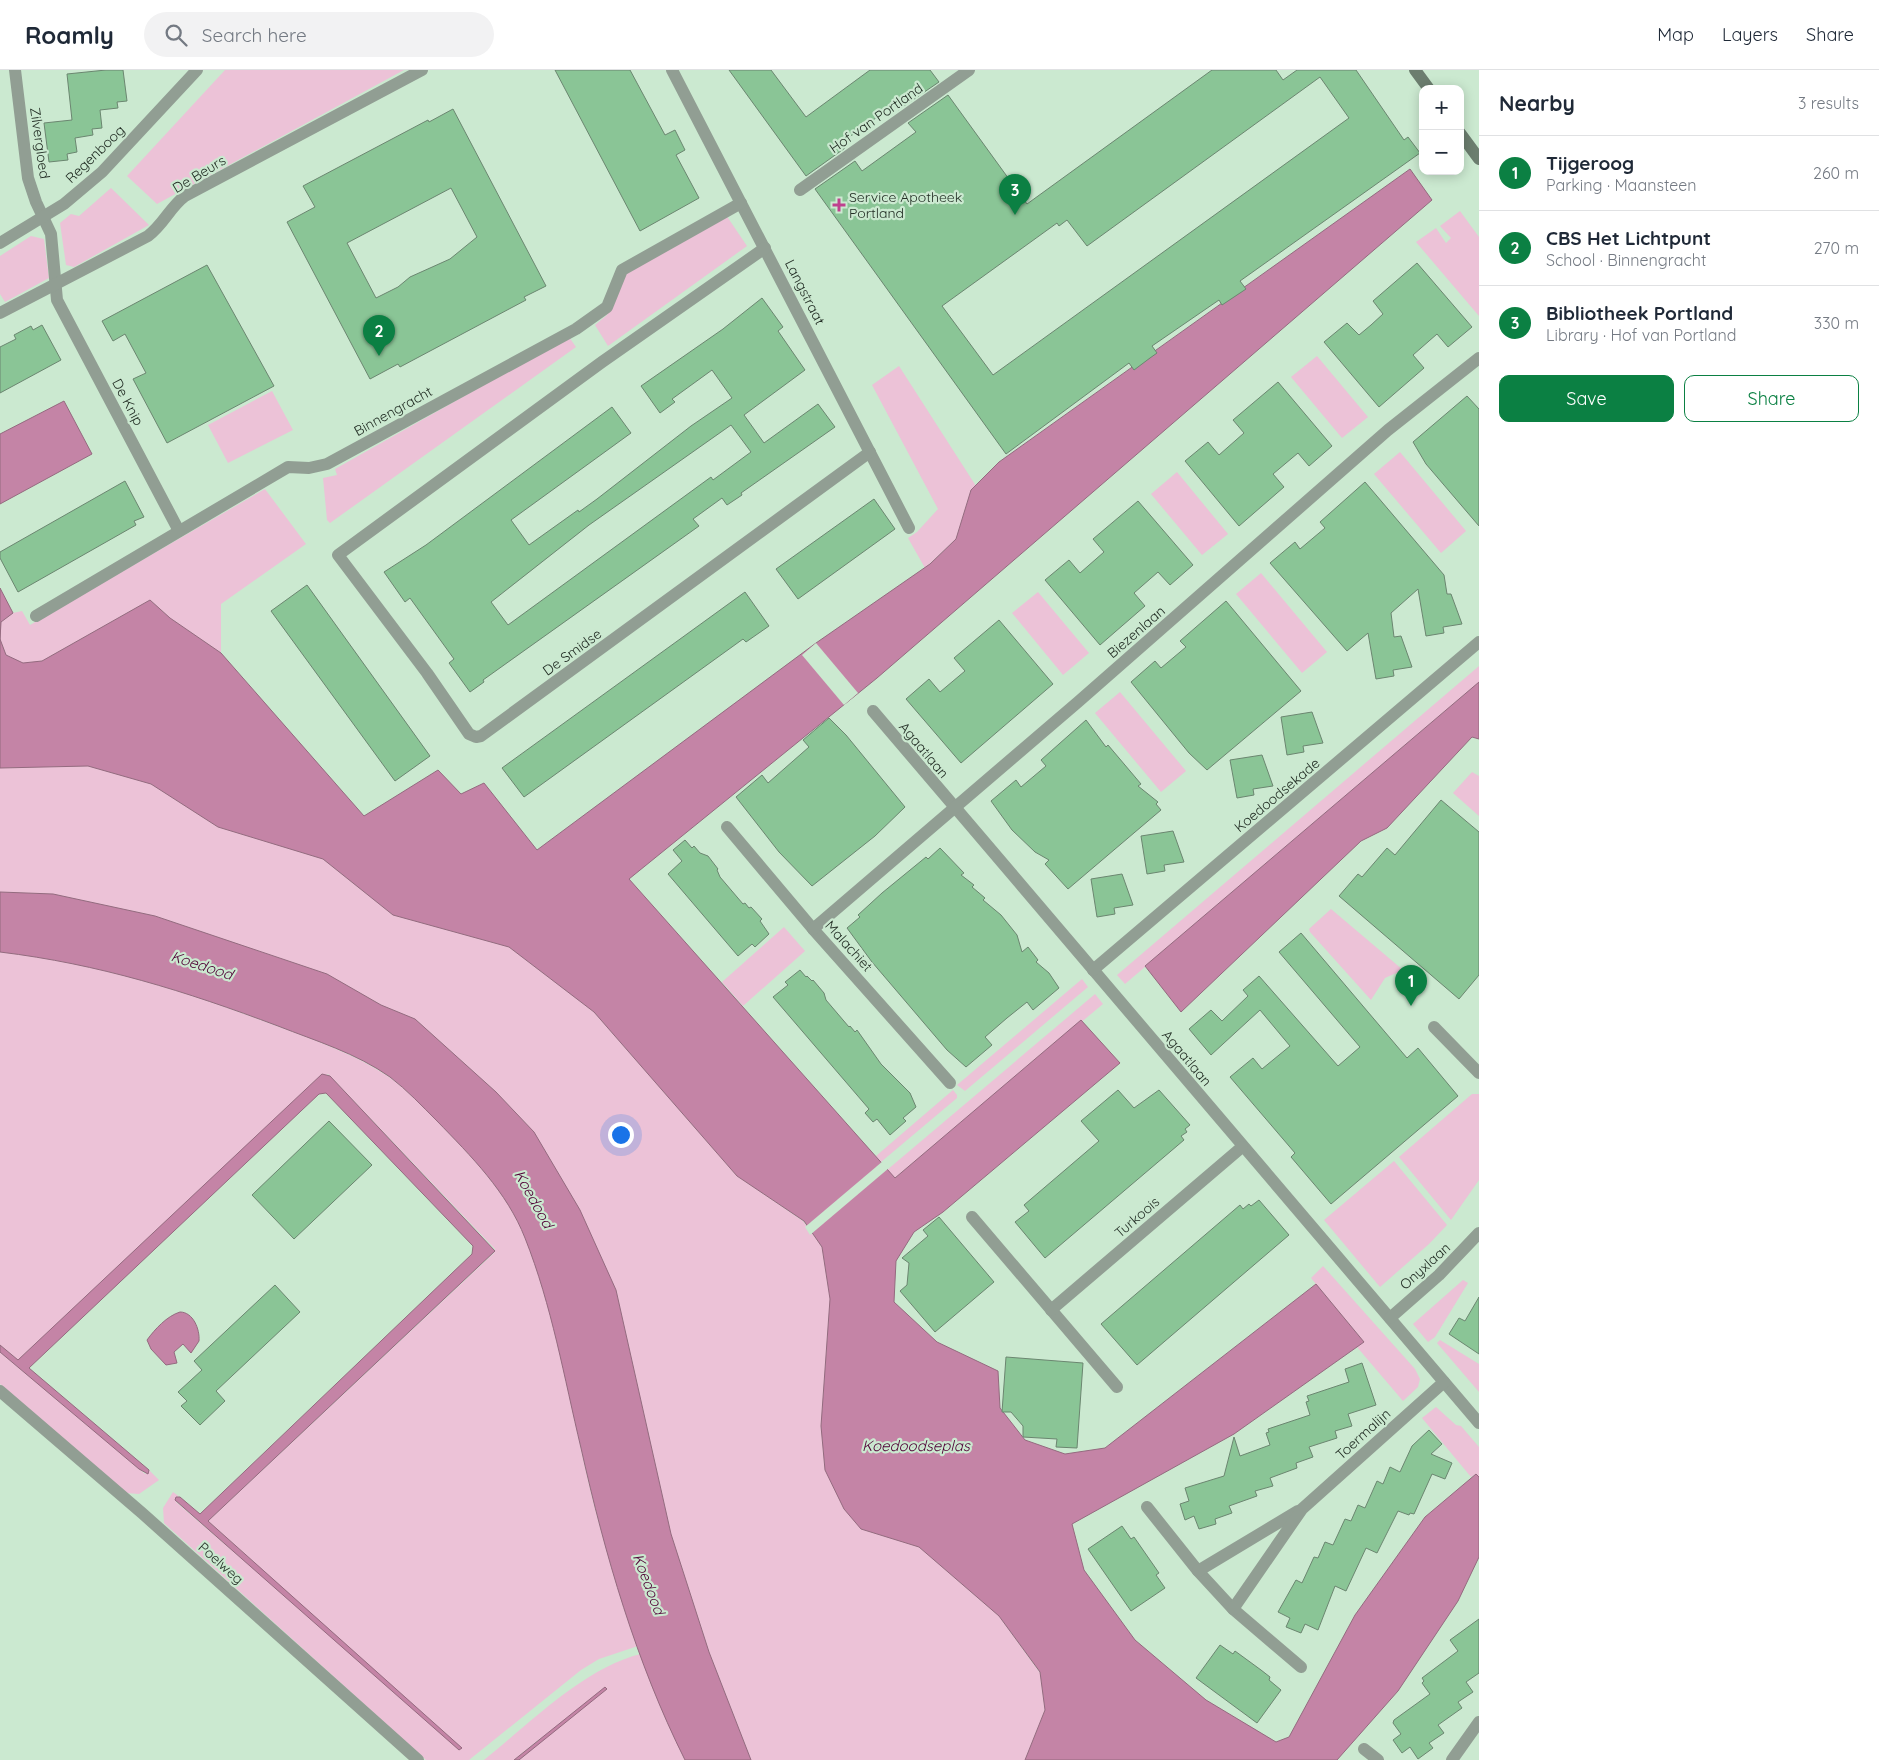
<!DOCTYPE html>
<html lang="en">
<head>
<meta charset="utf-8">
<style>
  body { margin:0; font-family:Quicksand,sans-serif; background:#f2f2f3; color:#1f2937 }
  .controls { position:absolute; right:15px; top:15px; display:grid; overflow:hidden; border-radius:10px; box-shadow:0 2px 12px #0003 }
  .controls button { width:45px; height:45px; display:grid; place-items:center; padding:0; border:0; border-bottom:1px solid #e0e1e3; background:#fff; color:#1f2937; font:25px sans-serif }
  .you { position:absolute; left:620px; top:1064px; width:18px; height:18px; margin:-12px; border:4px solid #fff; border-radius:50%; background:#1a73e8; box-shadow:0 0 0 8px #1a73e833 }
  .badge { display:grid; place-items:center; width:32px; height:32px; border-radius:50%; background:#0b8043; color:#fff; font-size:16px; font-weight:700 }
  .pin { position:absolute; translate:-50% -41px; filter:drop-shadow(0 1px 2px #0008) }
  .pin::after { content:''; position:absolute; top:26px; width:18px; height:15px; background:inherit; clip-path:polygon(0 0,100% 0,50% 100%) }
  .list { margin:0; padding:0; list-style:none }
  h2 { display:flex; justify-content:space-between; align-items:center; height:65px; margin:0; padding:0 20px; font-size:21px }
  h2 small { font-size:16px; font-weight:400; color:#747a83 }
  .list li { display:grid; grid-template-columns:32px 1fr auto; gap:15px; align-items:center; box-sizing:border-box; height:75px; padding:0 20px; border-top:1px solid #e0e1e3 }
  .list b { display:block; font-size:19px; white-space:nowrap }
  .list p { margin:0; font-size:16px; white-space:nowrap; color:#747a83 }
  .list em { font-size:16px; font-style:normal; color:#747a83 }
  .actions { display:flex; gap:10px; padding:15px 20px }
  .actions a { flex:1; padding:11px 0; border:1px solid #0b8043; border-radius:10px; text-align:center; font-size:18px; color:#0b8043 }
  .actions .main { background:#0b8043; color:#fff }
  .icon { flex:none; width:28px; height:28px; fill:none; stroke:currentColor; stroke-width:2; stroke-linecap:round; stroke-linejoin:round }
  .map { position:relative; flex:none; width:1479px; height:1690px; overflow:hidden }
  header { display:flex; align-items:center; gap:30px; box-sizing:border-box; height:70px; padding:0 25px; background:#fff; border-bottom:1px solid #e0e1e3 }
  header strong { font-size:24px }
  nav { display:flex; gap:28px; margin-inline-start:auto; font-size:18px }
  .search { width:350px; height:45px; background:#f2f2f3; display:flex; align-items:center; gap:12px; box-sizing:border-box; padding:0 18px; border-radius:28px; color:#747a83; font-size:19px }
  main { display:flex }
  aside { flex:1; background:#fff }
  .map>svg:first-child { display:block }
  .green { fill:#ecc2d7 }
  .water { fill:#c484a6; stroke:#946a7f }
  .pier { fill:#cbe9d0 }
  .building { fill:#8ac596; stroke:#6b8670; fill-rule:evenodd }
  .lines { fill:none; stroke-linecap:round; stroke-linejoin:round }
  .street { stroke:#919e93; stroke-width:12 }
  .secondary { stroke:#6c7e6f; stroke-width:12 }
  .poi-dot { fill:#bf418e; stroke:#cbe9d0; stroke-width:2 }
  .labels { text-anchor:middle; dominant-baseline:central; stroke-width:4.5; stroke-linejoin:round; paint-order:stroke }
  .street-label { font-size:14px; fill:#232e25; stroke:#cbe9d0 }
  .poi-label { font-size:14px; fill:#232e25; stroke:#cbe9d0; text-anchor:start }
  .water-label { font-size:15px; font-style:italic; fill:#500136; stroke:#cbe9d0 }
</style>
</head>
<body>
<header>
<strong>Roamly</strong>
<div class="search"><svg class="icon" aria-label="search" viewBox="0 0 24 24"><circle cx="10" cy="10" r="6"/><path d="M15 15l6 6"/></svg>Search here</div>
<nav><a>Map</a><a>Layers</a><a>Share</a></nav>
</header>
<main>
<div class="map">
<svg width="1479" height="1690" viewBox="0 0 1479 1690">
  <rect width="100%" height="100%" fill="#cbe9d0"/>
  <g class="green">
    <path d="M225 0H404L157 134 127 106Z"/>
    <path d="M111 118 149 155 74 197 66 195 60 153 71 144 79 146Z"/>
    <path d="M1460 141 1479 167V246L1416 172 1436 158 1446 173 1451 168 1440 156Z"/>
    <path d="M726 145 747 176 608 276 595 255 607 245 624 203Z"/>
    <path d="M31 166 44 169 49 208 5 232 0 224V186Z"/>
    <path d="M569 267 576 277 330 453 327 450 323 408 337 405 335 399Z"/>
    <path d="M1317 286 1368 347 1342 368 1291 307Z"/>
    <path d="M899 296 976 416 971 420 956 469 925 498 908 468 917 462 938 439 872 315Z"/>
    <path d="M272 321 293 360 228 393 208 355Z"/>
    <path d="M1400 382 1466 461 1441 483 1374 404Z"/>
    <path d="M1177 402 1228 464 1202 485 1151 424Z"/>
    <path d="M265 419 306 474 221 534V583L170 548 150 530 42 591 23 594 6 585 0 569 1 552 13 543 22 541 30 555Z"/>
    <path d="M1261 503 1327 582 1302 603 1236 524Z"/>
    <path d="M1038 522 1089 583 1063 605 1012 543Z"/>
    <path d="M1479 596V612L1125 914 1117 905Z"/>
    <path d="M1120 622 1186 701 1161 722 1095 643Z"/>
    <path d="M88 696 151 714 218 757 323 789 393 845 509 877 594 942 737 1106 803 1151 822 1177 830 1229 821 1356 825 1400 861 1459 919 1477 999 1546 1040 1603 1045 1640 1025 1690H751L709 1582 671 1464 616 1220 534 1062 496 1022 415 949 381 935 327 904 155 846 53 824 0 822V698Z"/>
    <path d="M1472 702 1479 706V746L1453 723Z"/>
    <path d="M1331 839 1403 900 1385 908 1371 930 1310 862 1309 859Z"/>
    <path d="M784 857 805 881 743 936 722 912Z"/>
    <path d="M0 882C98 894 182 920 274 955 314 970 353 983 389 1007 405 1018 421 1035 435 1049 469 1084 505 1120 524 1165 552 1232 565 1304 580 1374 594 1442 614 1510 638 1576L599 1589 581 1600 469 1690H426L164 1453 163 1438 173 1422 180 1427 178 1426 176 1432 461 1678 208 1451 494 1183 495 1179 328 1004 18 1290 0 1275Z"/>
    <path d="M1082 909 1088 917 965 1021 957 1015Z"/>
    <path d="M1095 924 1103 934 895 1108 887 1100Z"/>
    <path d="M953 1020 957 1025V1028L881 1092 876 1086Z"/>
    <path d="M1472 1024H1479V1110L1451 1150 1399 1087Z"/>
    <path d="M1394 1091 1447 1155 1429 1174 1380 1217 1324 1150Z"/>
    <path d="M1323 1196 1415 1299 1420 1309 1418 1317 1403 1331 1357 1277 1364 1272 1311 1208Z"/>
    <path d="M1463 1210 1468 1213 1435 1267 1428 1272 1413 1254Z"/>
    <path d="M1440 1270 1479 1294V1322L1437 1273Z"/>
    <path d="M0 1282 139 1399 145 1404 149 1400 159 1410 139 1424 126 1423 120 1418 0 1314Z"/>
    <path d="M1436 1337 1456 1355 1461 1356 1479 1377V1407L1476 1404 1471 1407 1422 1348Z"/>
    <path d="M641 1584 660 1635 685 1690H519L543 1666 514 1690H484C529 1654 585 1597 641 1584Z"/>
  </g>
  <g class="water">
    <path d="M1410 99 1432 130 877 608 629 809 895 1108 1081 950 1120 993 943 1142 914 1162 896 1191 894 1232 937 1272 998 1301 1000 1338 1025 1370 1065 1384 1105 1378 1316 1214 1364 1272 1234 1364 1072 1454 1084 1500 1135 1570 1206 1630 1276 1672 1289 1667 1355 1545 1425 1447 1476 1404 1479 1407V1487L1458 1531 1398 1621 1337 1690H1025L1045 1640 1040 1602 999 1546 919 1477 861 1459 844 1439 825 1400 821 1356 830 1229 822 1177 804 1151 737 1106 594 942 509 877 393 845 323 789 218 757 151 714 88 696 0 698V518L13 543 1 552 0 569 6 585 23 593 42 591 150 530 170 548 221 583 364 746 438 700 461 724 484 713 537 780 816 573 930 494 956 469 971 420 999 392Z"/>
    <path d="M64 331 92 384 0 434V364Z"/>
    <path d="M1479 612V669L1472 667 1387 758 1361 771 1181 942 1145 896Z"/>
    <path d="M0 822 53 824 155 846 327 904 381 935 415 949 496 1022 534 1062 580 1140 616 1220 671 1464 709 1582 751 1690H685C636 1592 605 1485 581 1378 564 1307 552 1236 525 1168 507 1122 471 1086 437 1051 422 1036 407 1020 390 1007 356 983 316 971 278 956 185 921 99 894 0 882Z"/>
    <path d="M322 1004 330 1006 495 1181 208 1451 462 1678 459 1680 175 1430 176 1427H180L200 1444 472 1184 473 1176 326 1023 319 1024 29 1298 149 1400 148 1404 139 1399 0 1282V1275L18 1290Z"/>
    <path d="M180 1242C193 1242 200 1259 199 1271L191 1283 183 1274 174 1282 177 1293 166 1295 151 1279 147 1270C155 1259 167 1246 180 1242Z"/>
    <path d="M605 1617 607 1619 519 1690H514Z"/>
  </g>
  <g class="pier">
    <path d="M816 573 858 623 844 635 802 585Z"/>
    <path d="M883 1091 889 1098 810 1165 805 1157Z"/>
  </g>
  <g class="building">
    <path d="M106 0H123L127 31 117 32 118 38 100 40 102 58 92 59 93 65 75 68 77 82 67 84 68 90 49 92 44 53 72 50 67 4Z"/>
    <path d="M555 0H630L665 65 675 60 685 80 676 85 699 128 640 161Z"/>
    <path d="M729 0H771L806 47 870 0H930L939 12 898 40 894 35 841 73 845 78 806 106Z"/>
    <path d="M1212 0H1276L1283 10 1297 0H1356L1404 70 1408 67 1420 83 1240 211 1246 219 1222 235 1219 230 1152 276 1157 283 1150 288 1134 300 1129 293 1006 384 815 119 855 91 862 101 916 62 908 53 948 25 1027 134ZM1320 7 1349 48 993 305 942 236 1057 153 1059 156 1067 150 1087 176Z"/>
    <path d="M453 39 546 216 524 227 526 230 400 297 398 294 370 309 287 152 315 137 303 116 428 50 429 52ZM451 118 477 167 450 189 410 207 398 217 376 228 347 173Z"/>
    <path d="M1417 193 1472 257 1448 277 1437 264 1413 285 1424 298 1379 337 1324 272 1347 253 1359 265 1371 255 1383 244 1373 231Z"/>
    <path d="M207 195 274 316 167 373 133 309 146 303 125 264 113 271 102 251Z"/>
    <path d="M762 228 783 257 778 261 805 300 744 345 764 373 818 334 835 357 741 423 742 425 727 435 722 428 693 449 699 456 483 610 484 612 470 622 449 593 454 589 410 528 405 532 384 502 426 475 612 337 631 363 511 450 529 475 578 440 579 442 597 429 691 356 732 328 712 300 672 329 675 332 660 343 641 316 723 259ZM731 355 751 382 713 410 711 407 508 555 491 532 589 455Z"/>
    <path d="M42 255 61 290 0 323V277L16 269 14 265 31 256 33 260Z"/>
    <path d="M1278 312 1332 376 1309 396 1298 383 1273 404 1284 417 1239 456 1185 391 1208 372 1219 385 1244 363 1233 350Z"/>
    <path d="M1467 326 1479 339V456L1426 394 1413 372Z"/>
    <path d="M125 411 144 447 134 451 136 455 18 522 0 488V482Z"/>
    <path d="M1365 412 1444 505 1447 524H1451L1462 554 1443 557 1444 563 1426 566 1418 519 1391 543 1394 567 1401 566 1412 597 1393 600 1394 606 1376 609 1368 563 1347 581 1270 493 1295 472 1300 479 1325 458 1320 452Z"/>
    <path d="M874 429 895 459 798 529 776 499Z"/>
    <path d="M1138 431 1193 495 1170 515 1158 502 1134 523 1145 536 1100 575 1045 510 1069 490 1080 503 1104 482 1093 469Z"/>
    <path d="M307 515 430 686 395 711 271 541Z"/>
    <path d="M745 522 769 556 746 572 743 569 524 727 502 698Z"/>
    <path d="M1226 531 1301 621 1207 700 1189 683 1131 612 1155 591 1161 598 1186 577 1180 571Z"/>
    <path d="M999 550 1053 614 961 693 906 629 929 609 940 622 965 601 954 588Z"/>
    <path d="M1312 642 1323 673 1303 676 1304 682 1287 685 1281 647Z"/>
    <path d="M829 648 846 665 905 737 875 766 812 816 779 782 736 727 762 705 768 713 809 677 803 670Z"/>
    <path d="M1086 650 1106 677 1108 675 1141 714 1138 716 1158 732 1156 734 1161 740 1068 819 1045 794 1049 790 1035 782 1012 760 991 731 1016 710 1021 717 1046 696 1041 690Z"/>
    <path d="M1262 685 1273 716 1253 719 1254 725 1237 728 1230 690Z"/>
    <path d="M1441 730 1479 762V905L1459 929 1339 826 1358 804 1362 807 1387 778 1395 785Z"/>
    <path d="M1173 761 1184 792 1164 795 1165 801 1147 804 1141 766Z"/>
    <path d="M685 770 692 778 694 776 700 783 708 786 718 799 717 800 720 807 743 834 745 833 749 838 751 837 762 849 760 851 769 864 755 877 752 874 738 886 668 804 682 791 673 780Z"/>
    <path d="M940 778 964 803 961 805 974 815 972 817 985 828 983 830 1001 845 1017 865 1022 882 1028 877 1038 890 1036 892 1049 903 1059 918 1033 940 1027 932 1007 948 985 967 992 975 966 997 947 980 872 892 847 858 860 847 858 845 882 823 926 787 928 789Z"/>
    <path d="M1122 804 1133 835 1114 838 1115 844 1097 847 1091 809Z"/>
    <path d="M1301 863 1407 988 1418 978 1458 1026 1331 1134 1291 1087 1295 1083 1230 1007 1253 988 1262 999 1290 976 1260 940 1211 985 1189 959 1211 940 1222 951 1248 926 1243 920 1259 906 1338 996 1360 977 1279 882Z"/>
    <path d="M800 900 806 907 807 906 812 911 813 910 824 923 826 930 849 957 850 956 855 962 857 960 881 994 910 1023 916 1037 903 1048 906 1051 890 1065 877 1049 873 1052 865 1043 869 1039 773 927 788 915 785 912Z"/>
    <path d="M1118 1020 1134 1038 1159 1020 1190 1055 1185 1059 1187 1062 1181 1066 1184 1070 1045 1188 1015 1152 1029 1141 1024 1135 1099 1071 1081 1051Z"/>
    <path d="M329 1051 372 1095 294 1169 252 1125Z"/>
    <path d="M1259 1130 1289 1165 1137 1295 1101 1254 1240 1135 1243 1139 1249 1134 1251 1136Z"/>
    <path d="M939 1147 994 1212 935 1262 900 1221 907 1215 909 1193 902 1188 928 1166 923 1160Z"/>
    <path d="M275 1215 300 1242 216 1321 225 1331 200 1355 181 1336 187 1331 178 1322 202 1300 194 1291Z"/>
    <path d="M1479 1227V1284L1449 1264 1459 1248 1465 1251Z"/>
    <path d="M1006 1287 1083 1293 1077 1378 1056 1377 1057 1369 1023 1367V1356L1011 1342H1002Z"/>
    <path d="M1362 1293 1376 1335 1348 1344 1352 1356 1335 1361 1337 1368 1309 1377 1313 1387 1296 1393 1297 1398 1270 1408 1273 1416 1255 1421 1257 1426 1229 1436 1232 1443 1215 1449 1216 1454 1199 1459 1194 1446 1185 1450 1180 1434 1189 1431 1185 1418 1224 1406 1234 1367 1240 1386 1270 1375 1266 1363 1269 1362 1268 1359 1310 1345 1306 1332 1309 1331 1307 1326 1349 1312 1345 1299Z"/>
    <path d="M1429 1360 1442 1374 1431 1384 1452 1393 1445 1409 1432 1404 1414 1444 1410 1443 1409 1445 1398 1441 1377 1483 1366 1478 1346 1521 1335 1516 1318 1560 1305 1554 1301 1563 1286 1557 1290 1548 1278 1542 1296 1510 1302 1513 1314 1487 1318 1488 1325 1472 1333 1475 1345 1449 1351 1451 1358 1435 1365 1438 1377 1411 1383 1414 1390 1397 1400 1402 1412 1376Z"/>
    <path d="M1122 1456 1131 1469 1134 1467 1159 1503 1156 1505 1165 1518 1131 1541 1088 1479Z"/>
    <path d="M1479 1549V1603L1466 1612 1473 1622 1458 1632 1462 1638 1438 1655 1444 1663 1429 1673 1433 1678 1418 1689 1410 1677 1402 1683 1393 1670 1401 1664 1393 1653 1394 1650 1430 1624 1422 1613 1424 1611 1422 1608 1458 1581 1450 1570Z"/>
    <path d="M1220 1575 1233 1584 1235 1581 1261 1600 1270 1607 1269 1610 1281 1620 1257 1653 1196 1608Z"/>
  </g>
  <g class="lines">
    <g class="street">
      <path d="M15 0 28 108 36 132 51 164 57 230 179 461"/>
      <path d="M672 0 909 458"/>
      <path d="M800 120 969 0"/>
      <path d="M0 173 64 134 102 102 197 0"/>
      <path d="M765 178 602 292 338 485 427 603 469 664 476 667 481 666 870 382"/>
      <path d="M0 243 148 166C164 154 170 137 185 126L422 0"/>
      <path d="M36 546 288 397 309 398 327 394 576 259 607 237 622 200 741 133"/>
      <path d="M873 641 1479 1353"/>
      <path d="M727 757 813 859 950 1013"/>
      <path d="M813 859 1078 632 1388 360 1479 288"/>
      <path d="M1093 900 1479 572"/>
      <path d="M1434 957 1479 1003"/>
      <path d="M972 1147 1117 1317"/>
      <path d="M1051 1240 1242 1077"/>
      <path d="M1390 1248 1439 1205 1479 1163"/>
      <path d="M0 1321 142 1443 418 1690"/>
      <path d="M1147 1437 1198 1501 1233 1539 1301 1597"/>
      <path d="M1198 1501 1298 1441"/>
      <path d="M1233 1539 1302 1439 1444 1312"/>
      <path d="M1364 1679 1378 1690"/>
      <path d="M1452 1690 1479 1652"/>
    </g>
    <g class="secondary">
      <path d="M1415 0 1429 19"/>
      <path d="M1460 63 1479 89"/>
    </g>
  </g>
  <path class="poi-dot" d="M836.5 127.5h5v5h5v5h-5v5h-5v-5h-5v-5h5z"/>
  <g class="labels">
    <g class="street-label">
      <text transform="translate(876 48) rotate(-35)">Hof van Portland</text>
      <text transform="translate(40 73) rotate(82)">Zilvergloed</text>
      <text transform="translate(95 84) rotate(-44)">Regenboog</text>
      <text transform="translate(199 104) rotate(-31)">De Beurs</text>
      <text transform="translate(805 222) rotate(63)">Langstraat</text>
      <text transform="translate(128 332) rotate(62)">De Knip</text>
      <text transform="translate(393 341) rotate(-29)">Binnengracht</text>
      <text transform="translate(1136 562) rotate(-41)">Biezenlaan</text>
      <text transform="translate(572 582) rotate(-36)">De Smidse</text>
      <text transform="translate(924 680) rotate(50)">Agaatlaan</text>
      <text transform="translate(1277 725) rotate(-40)">Koedoodsekade</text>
      <text transform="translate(849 876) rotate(48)">Malachiet</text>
      <text transform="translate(1187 988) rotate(50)">Agaatlaan</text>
      <text transform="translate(1137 1147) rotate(-41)">Turkoois</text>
      <text transform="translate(1425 1196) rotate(-42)">Onyxlaan</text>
      <text transform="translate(1363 1364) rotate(-42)">Toermalijn</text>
      <text transform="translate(221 1493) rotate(42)">Poelweg</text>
    </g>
    <g class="poi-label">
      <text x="849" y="127">Service Apotheek<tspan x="849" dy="16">Portland</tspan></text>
    </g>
    <g class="water-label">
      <text transform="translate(202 895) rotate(18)">Koedood</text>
      <text transform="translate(534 1129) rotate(61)">Koedood</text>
      <text x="916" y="1375">Koedoodseplas</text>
      <text transform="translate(649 1514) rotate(69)">Koedood</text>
    </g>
  </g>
</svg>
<div class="controls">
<button>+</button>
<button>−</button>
</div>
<div class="you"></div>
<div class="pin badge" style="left:1411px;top:936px">1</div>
<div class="pin badge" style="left:379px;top:286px">2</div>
<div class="pin badge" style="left:1015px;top:145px">3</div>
</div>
<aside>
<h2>Nearby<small>3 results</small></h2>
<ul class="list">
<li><span class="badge">1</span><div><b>Tijgeroog</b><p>Parking · Maansteen</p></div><em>260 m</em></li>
<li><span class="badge">2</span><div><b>CBS Het Lichtpunt</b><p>School · Binnengracht</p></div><em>270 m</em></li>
<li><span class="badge">3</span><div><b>Bibliotheek Portland</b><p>Library · Hof van Portland</p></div><em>330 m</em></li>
</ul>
<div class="actions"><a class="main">Save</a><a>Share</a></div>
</aside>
</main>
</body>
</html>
